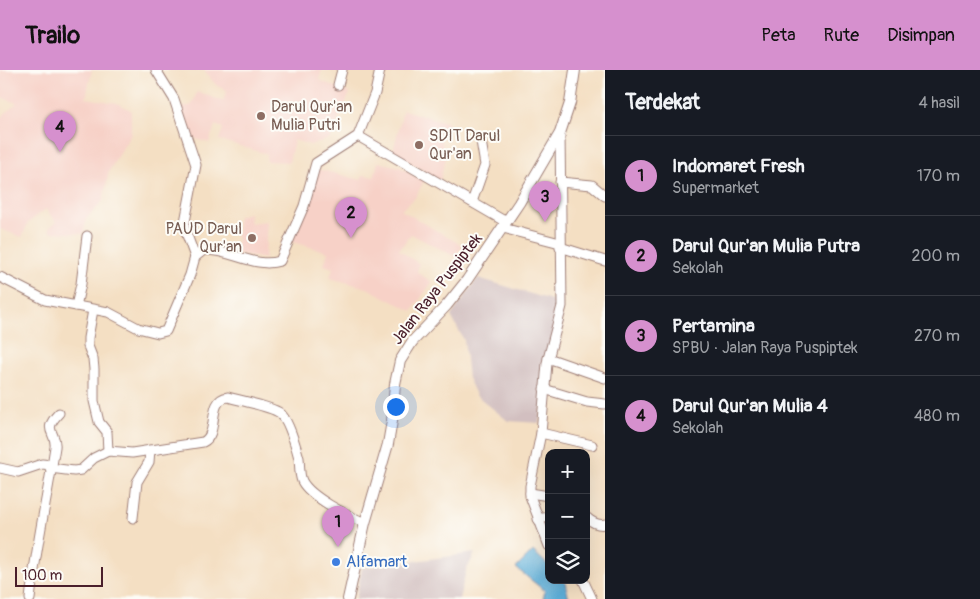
<!DOCTYPE html>
<html lang="id">
<head>
<meta charset="utf-8">
<style>
  body { margin:0; font-family:Pangolin,sans-serif; background:#242831; color:#f1f3f6 }
  .controls { position:absolute; right:15px; bottom:15px; display:grid; overflow:hidden; border-radius:10px; box-shadow:0 5px 20px #0002 }
  .controls button { width:45px; height:45px; display:grid; place-items:center; padding:0; border:0; border-bottom:1px solid #363941; background:#171b24; color:#f1f3f6; font:25px sans-serif }
  .scale { position:absolute; left:15px; bottom:12px; width:88px; box-sizing:border-box; padding-left:5px; border:2px solid #4a1f2b; border-top:0; font-size:14px; line-height:18px; white-space:nowrap; color:#4a1f2b; -webkit-text-stroke:4px #fdfcf7; paint-order:stroke }
  .you { position:absolute; left:395px; top:336px; width:18px; height:18px; margin:-12px; border:4px solid #fff; border-radius:50%; background:#1a73e8; box-shadow:0 0 0 8px #1a73e833 }
  .badge { display:grid; place-items:center; width:32px; height:32px; border-radius:50%; background:#d690ce; color:#111; font-size:16px; font-weight:700 }
  .pin { position:absolute; translate:-50% -41px; filter:drop-shadow(0 1px 2px #0008) }
  .pin::after { content:''; position:absolute; top:26px; width:18px; height:15px; background:inherit; clip-path:polygon(0 0,100% 0,50% 100%) }
  .list { margin:0; padding:0; list-style:none }
  h2 { display:flex; justify-content:space-between; align-items:center; height:65px; margin:0; padding:0 20px; font-size:21px }
  h2 small { font-size:16px; font-weight:400; color:#9ea1a6 }
  .list li { display:grid; grid-template-columns:32px 1fr auto; gap:15px; align-items:center; box-sizing:border-box; height:80px; padding:0 20px; border-top:1px solid #363941 }
  .list b { display:block; font-size:19px; white-space:nowrap }
  .list p { margin:0; font-size:16px; white-space:nowrap; color:#9ea1a6 }
  .list em { font-size:16px; font-style:normal; color:#9ea1a6 }
  .icon { flex:none; width:28px; height:28px; fill:none; stroke:currentColor; stroke-width:2; stroke-linecap:round; stroke-linejoin:round }
  .map { position:relative; flex:none; width:605px; height:529px; overflow:hidden }
  header { display:flex; align-items:center; gap:30px; box-sizing:border-box; height:70px; padding:0 25px; background:#d690ce; color:#111 }
  header strong { font-size:24px }
  nav { display:flex; gap:28px; margin-inline-start:auto; font-size:18px }
  main { display:flex }
  aside { flex:1; background:#171b24 }
  .map>svg:first-child { display:block }
  .built { fill:#f7d1c7 }
  .industrial { fill:#d2bfc0 }
  .water { fill:#5daed8; stroke:#546682 }
  .lines { fill:none; stroke-linecap:round; stroke-linejoin:round }
  .minor-casing { stroke:#9f7f77; stroke-width:11 }
  .major-casing { stroke:#9f7f77; stroke-width:12 }
  .minor { stroke:#fff; stroke-width:9 }
  .major { stroke:#fff; stroke-width:10 }
  .education-dot { fill:#8d6e63; stroke:#fdfcf7; stroke-width:2 }
  .shop-dot { fill:#3f7fe0; stroke:#fdfcf7; stroke-width:2 }
  .labels { text-anchor:middle; dominant-baseline:central; stroke-width:4; stroke-linejoin:round; paint-order:stroke }
  .education-label { font-size:16px; fill:#785e54; stroke:#fdfcf7; text-anchor:start }
  .street-label { font-size:16px; fill:#4a1f2b; stroke:#fdfcf7 }
  .shop-label { font-size:16px; fill:#366cbe; stroke:#fdfcf7; text-anchor:start }
</style>
</head>
<body>
<header>
<strong>Trailo</strong>
<nav><a>Peta</a><a>Rute</a><a>Disimpan</a></nav>
</header>
<main>
<div class="map">
<svg width="605" height="529" viewBox="0 0 605 529">
  <rect width="100%" height="100%" fill="#fdfcf7"/>
  <filter id="ink" filterUnits="userSpaceOnUse"><feTurbulence type="fractalNoise" baseFrequency=".02" numOctaves="2"/><feDisplacementMap in="SourceGraphic" scale="10" xChannelSelector="R" yChannelSelector="G"/><feConvolveMatrix kernelMatrix="1 2 1 2 8 2 1 2 1" color-interpolation-filters="sRGB"/></filter>
  <filter id="wash" filterUnits="userSpaceOnUse"><feTurbulence type="fractalNoise" baseFrequency=".0096" numOctaves="4" result="noise"/><feDisplacementMap in="SourceGraphic" scale="20" xChannelSelector="R" yChannelSelector="G"/><feGaussianBlur stdDeviation="1.12" result="paint"/><feColorMatrix in="noise" values="0 0 0 0 0 0 0 0 0 0 0 0 0 0 0 0 0 1.4 0 .05"/><feComposite in="paint" operator="in"/></filter>
  <g filter="url(#wash)">
    <rect width="100%" height="100%" fill="#f4dfc3"/>
    <g class="built">
      <path d="M0 0H92L86 28 117 33 131 40V64L109 101 103 131 86 149 84 164 50 162 49 158 56 152 46 139 28 153 22 167 0 159V48L17 33 0 27Z"/>
      <path d="M206 0H322L319 10 350 23 330 69 310 75 294 70 289 92 266 91 267 84 219 70 223 58 215 55 209 73 189 67 180 38 192 35 197 22 223 31 227 21 216 15 205 2Z"/>
      <path d="M403 40 446 52 450 57 440 68 446 86 440 111 393 82Z"/>
      <path d="M378 92 400 97 424 111 415 128 401 140 463 176 454 186 411 164 399 180 419 194 417 202 432 212 412 241 367 218 330 208 333 198 324 195 328 182 292 172 317 99 361 110 363 105 374 107Z"/>
      <path d="M249 143 250 153 267 151 265 189 236 183 238 146Z"/>
    </g>
    <g class="industrial">
      <path d="M478 208 561 233 539 353 508 351 476 325 468 308 464 270 451 246Z"/>
      <path d="M475 483 466 501 459 529H356L362 498Z"/>
    </g>
    <path class="water" d="M533 481 549 496V510H563L565 512 569 529H543L545 521 516 498Z"/>
  </g>
  <g filter="url(#ink)">
    <g class="lines">
      <defs>
        <g id="minor">
          <path d="M156 0 174 29 196 95 184 157 195 187"/>
          <path d="M338 15 342 0"/>
          <path d="M358 66 506 152"/>
          <path d="M560 112 592 115 605 126"/>
          <path d="M472 132 485 95 481 71"/>
          <path d="M503 158 560 173"/>
          <path d="M560 177 605 191"/>
          <path d="M0 207 45 230 108 242 138 258 158 263 166 261 190 205 195 187 204 180C230 179 255 199 280 191L304 136 316 93 358 66 375 23 380 0"/>
          <path d="M76 236 81 214 87 166"/>
          <path d="M93 240 88 268V276L93 289 94 299V331L99 352 107 362 108 381"/>
          <path d="M548 288 605 308"/>
          <path d="M544 319 587 332 605 334"/>
          <path d="M541 363 592 375"/>
          <path d="M0 398 18 402 42 394 51 395"/>
          <path d="M50 398 74 401 81 400 94 388 108 381 132 383 203 372C220 364 206 330 228 327 241 331 270 336 280 343 289 350 296 377 299 388 300 396 299 404 302 411 310 427 348 446 365 453"/>
          <path d="M530 423 549 426"/>
          <path d="M586 447C591 452 599 456 605 454"/>
          <path d="M133 448 137 412 149 392 150 380"/>
          <path d="M538 449 549 447"/>
          <path d="M549 476 530 426V416L541 363 547 293 562 236 560 63"/>
          <path d="M583 510 592 529"/>
          <path d="M30 529C36 478 47 428 55 377 57 361 41 362 59 343"/>
        </g>
        <path id="major" d="M348 529 365 453 388 374 392 351 395 314 400 291 412 272 447 235 467 210 519 133 560 63 570 33 575 0"/>
      </defs>
      <use href="#minor" class="minor-casing"/>
      <use href="#major" class="major-casing"/>
      <use href="#minor" class="minor"/>
      <use href="#major" class="major"/>
    </g>
  </g>
  <g class="education-dot">
    <circle cx="261" cy="46" r="5"/>
    <circle cx="419" cy="75" r="5"/>
    <circle cx="252" cy="168" r="5"/>
  </g>
  <circle class="shop-dot" cx="336" cy="492" r="5"/>
  <g class="labels">
    <g class="education-label">
      <text x="271" y="37">Darul Qur'an<tspan x="271" dy="18">Mulia Putri</tspan></text>
      <text x="429" y="66">SDIT Darul<tspan x="429" dy="18">Qur'an</tspan></text>
      <text x="242" y="159" text-anchor="end">PAUD Darul<tspan x="242" dy="18">Qur'an</tspan></text>
    </g>
    <g class="street-label">
      <text transform="translate(437 219) rotate(-52)">Jalan Raya Puspiptek</text>
    </g>
    <g class="shop-label">
      <text x="346" y="492">Alfamart</text>
    </g>
  </g>
</svg>
<div class="controls">
<button>+</button>
<button>−</button>
<button><svg class="icon" aria-label="layers" viewBox="0 0 24 24"><path d="M12 4l9 5-9 5-9-5zM3 14l9 5 9-5"/></svg></button>
</div>
<div class="scale">100 m</div>
<div class="you"></div>
<div class="pin badge" style="left:338px;top:477px">1</div>
<div class="pin badge" style="left:351px;top:168px">2</div>
<div class="pin badge" style="left:545px;top:152px">3</div>
<div class="pin badge" style="left:60px;top:82px">4</div>
</div>
<aside>
<h2>Terdekat<small>4 hasil</small></h2>
<ul class="list">
<li><span class="badge">1</span><div><b>Indomaret Fresh</b><p>Supermarket</p></div><em>170 m</em></li>
<li><span class="badge">2</span><div><b>Darul Qur'an Mulia Putra</b><p>Sekolah</p></div><em>200 m</em></li>
<li><span class="badge">3</span><div><b>Pertamina</b><p>SPBU · Jalan Raya Puspiptek</p></div><em>270 m</em></li>
<li><span class="badge">4</span><div><b>Darul Qur'an Mulia 4</b><p>Sekolah</p></div><em>480 m</em></li>
</ul>
</aside>
</main>
</body>
</html>
